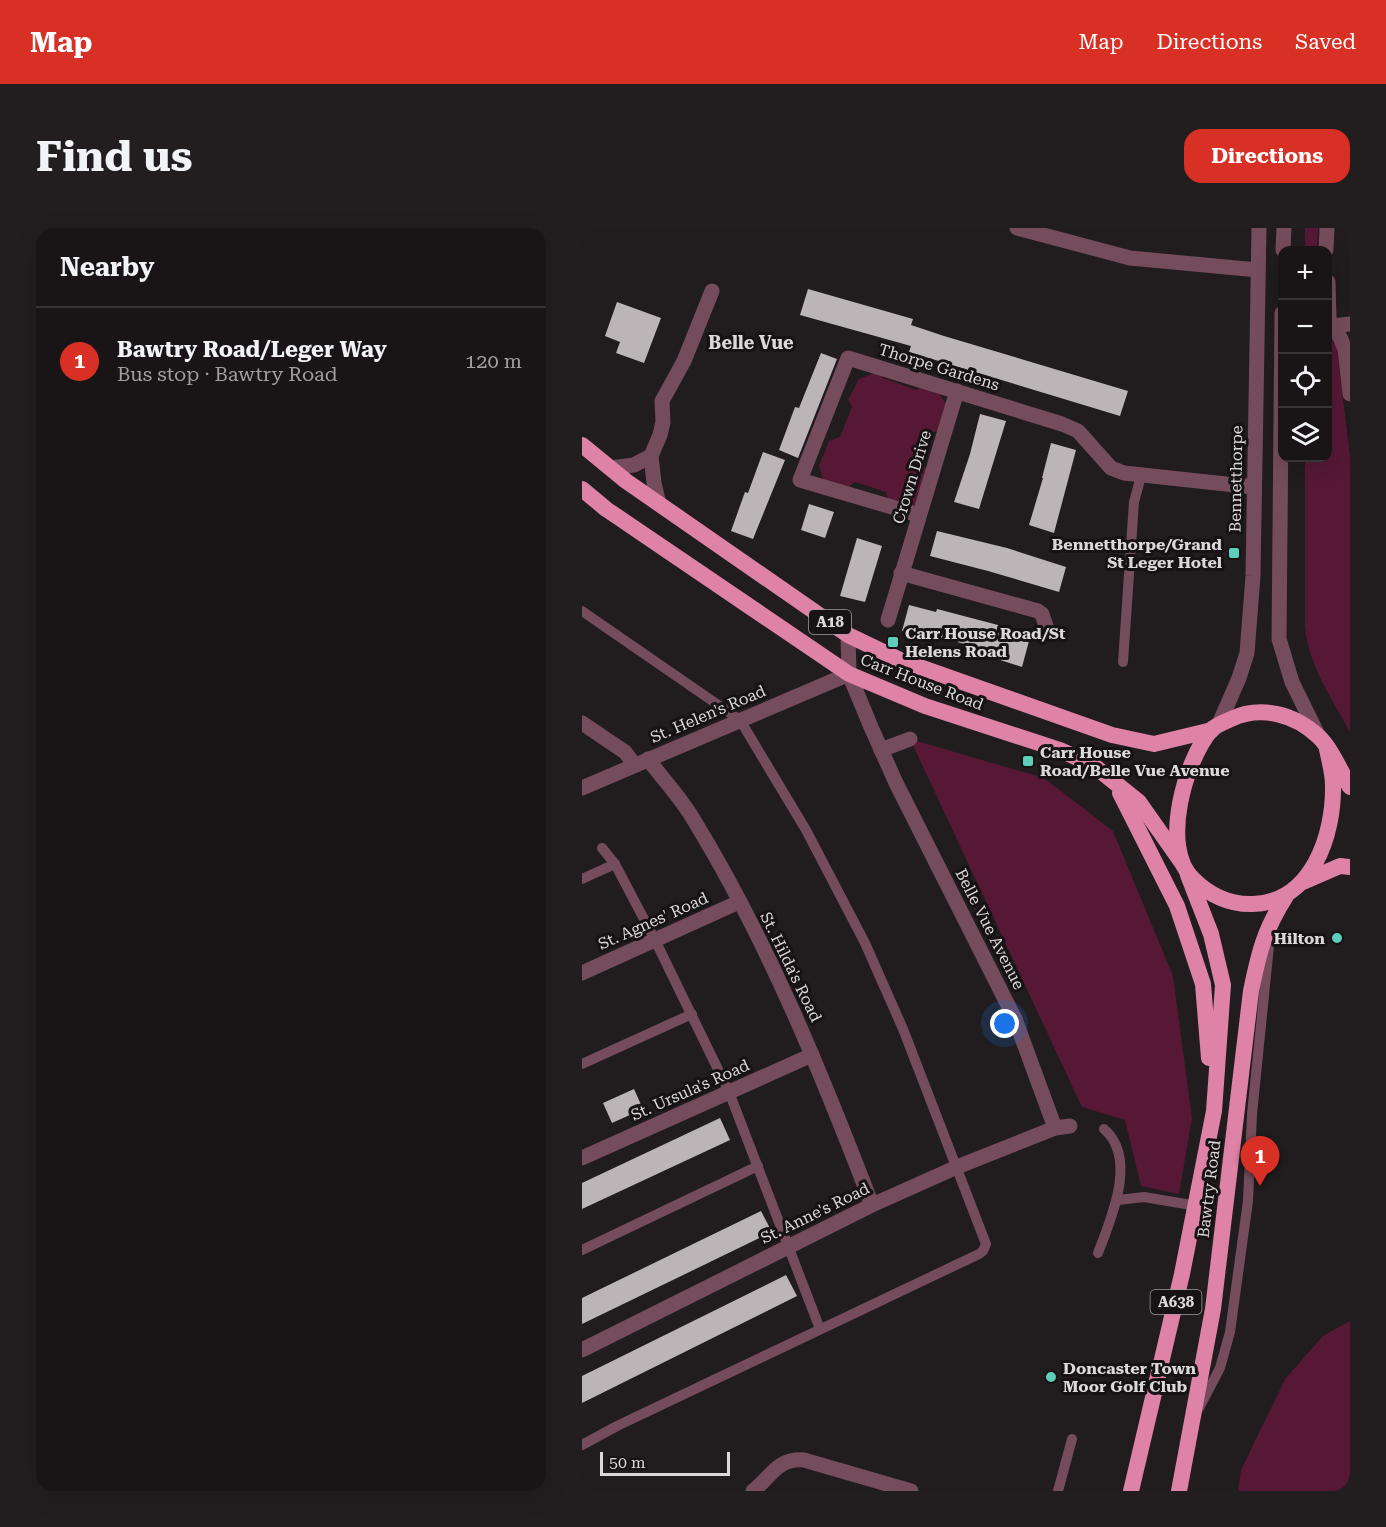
<!DOCTYPE html>
<html lang="en">
<head>
<meta charset="utf-8">
<style>
  body { margin:0; font-family:"Roboto Serif",serif; background:#221e1f; color:#f1f3f6 }
  .controls { position:absolute; right:18px; top:18px; display:grid; overflow:hidden; border-radius:12px; box-shadow:0 6px 24px #0002 }
  .controls button { width:54px; height:54px; display:grid; place-items:center; padding:0; border:0; border-bottom:2px solid #373435; background:#191516; color:#f1f3f6; font:30px sans-serif }
  .scale { position:absolute; left:18px; bottom:15px; width:130px; box-sizing:border-box; padding-left:6px; border:3px solid #dbd8d9; border-top:0; font-size:16px; line-height:21px; white-space:nowrap; color:#dbd8d9; -webkit-text-stroke:4px #171314; paint-order:stroke }
  .you { position:absolute; left:423px; top:796px; width:21px; height:21px; margin:-15px; border:4px solid #fff; border-radius:50%; background:#1a73e8; box-shadow:0 0 0 9px #1a73e833 }
  .badge { display:grid; place-items:center; width:39px; height:39px; border-radius:50%; background:#d93025; color:#fff; font-size:20px; font-weight:700 }
  .pin { position:absolute; translate:-50% -50px; filter:drop-shadow(0 2px 3px #0008) }
  .pin::after { content:''; position:absolute; top:32px; width:21px; height:18px; background:inherit; clip-path:polygon(0 0,100% 0,50% 100%) }
  .list { margin:0; padding:0; list-style:none }
  h2 { display:flex; justify-content:space-between; align-items:center; height:78px; margin:0; padding:0 24px; font-size:26px }
  h2 small { font-size:20px; font-weight:400; color:#9f9fa1 }
  .list li { display:grid; grid-template-columns:39px 1fr auto; gap:18px; align-items:center; box-sizing:border-box; height:108px; padding:0 24px; border-top:2px solid #373435 }
  .list b { display:block; font-size:22px; white-space:nowrap }
  .list p { margin:0; font-size:20px; white-space:nowrap; color:#9f9fa1 }
  .list em { font-size:20px; font-style:normal; color:#9f9fa1 }
  .icon { flex:none; width:33px; height:33px; fill:none; stroke:currentColor; stroke-width:2; stroke-linecap:round; stroke-linejoin:round }
  .map { position:relative; flex:none; width:768px; height:1263px; overflow:hidden; border-radius:18px }
  header { display:flex; align-items:center; gap:36px; box-sizing:border-box; height:84px; padding:0 30px; background:#d93025; color:#fff }
  header strong { font-size:28px }
  nav { display:flex; gap:33px; margin-inline-start:auto; font-size:21px }
  .intro { display:flex; align-items:center; justify-content:space-between; box-sizing:border-box; height:144px; padding:0 36px }
  h1 { margin:0; font-size:42px }
  .button { padding:15px 27px; border-radius:18px; background:#d93025; color:#fff; font-size:21px; font-weight:700 }
  main { display:flex; gap:36px; padding:0 36px }
  aside { flex:1; background:#191516; border-radius:18px; box-shadow:0 6px 24px #0002 }
  .map>svg:first-child { display:block }
  .green { fill:#561835 }
  .building { fill:#bbb5b7 }
  .lines { fill:none; stroke-linecap:round; stroke-linejoin:round }
  .service { stroke:#754c5b; stroke-width:10 }
  .minor { stroke:#754c5b; stroke-width:15 }
  .tertiary { stroke:#754c5b; stroke-width:15 }
  .trunk { stroke:#de82a6; stroke-width:16 }
  .poi-dot { fill:#5cceba; stroke:#171314; stroke-width:2 }
  .labels { text-anchor:middle; dominant-baseline:central; stroke-width:6; stroke-linejoin:round; paint-order:stroke }
  .shield { fill:#171314; stroke:#a09d9e; stroke-width:1.5 }
  .shield-label { font-size:15px; font-weight:bold; fill:#dbd8d9 }
  .street-label { font-size:16px; fill:#dbd8d9; stroke:#171314 }
  .poi-label { font-size:16px; font-weight:bold; fill:#dbd8d9; stroke:#171314; text-anchor:start }
  .neighbourhood-label { font-size:18px; font-weight:bold; fill:#dbd8d9; stroke:#171314 }
</style>
</head>
<body>
<header>
<strong>Map</strong>
<nav><a>Map</a><a>Directions</a><a>Saved</a></nav>
</header>
<div class="intro"><h1>Find us</h1><a class="button">Directions</a></div>
<main>
<aside>
<h2>Nearby<small></small></h2>
<ul class="list">
<li><span class="badge">1</span><div><b>Bawtry Road/Leger Way</b><p>Bus stop · Bawtry Road</p></div><em>120 m</em></li>
</ul>
</aside>
<div class="map">
<svg width="768" height="1263" viewBox="0 0 768 1263">
  <rect width="100%" height="100%" fill="#211c1d"/>
  <g class="green">
    <path d="M723 0H736L735 22H723Z"/>
    <path d="M746 103 754 115 768 228V504C750 471 727 438 723 400V230H746Z"/>
    <path d="M298 143 301 150 335 162 340 158 357 164 364 177 357 203 348 205 339 237 347 243 337 274 330 279 307 273 304 264 273 254 265 260 241 252 237 238 247 213 258 209 270 179 266 172 277 151Z"/>
    <path d="M328 511 462 550 531 603 591 748 610 890 597 966 559 958 543 892 500 879Z"/>
    <path d="M768 1093V1263H656L659 1242 703 1151 741 1108Z"/>
  </g>
  <g class="building">
    <path d="M226 61 331 91 329 97 362 108 546 163 538 188 327 124 329 118 218 87Z"/>
    <path d="M35 74 79 90 62 135 34 125 38 114 23 108Z"/>
    <path d="M239 125 255 131 216 230 197 222 213 179 217 180Z"/>
    <path d="M398 186 424 193 397 281 372 274 388 226Z"/>
    <path d="M469 215 494 222 472 305 447 297 461 250H460Z"/>
    <path d="M181 224 203 232 171 311 149 303 163 264 166 265Z"/>
    <path d="M227 276 252 284 243 310 219 302Z"/>
    <path d="M355 303 425 320 484 339 477 364 406 343 348 328Z"/>
    <path d="M275 310 300 318 283 374 258 368Z"/>
    <path d="M327 377 354 384 355 381 416 397 414 404 447 413 440 439 415 431 417 425 341 405 340 408 320 403Z"/>
    <path d="M52 861 61 881 30 895 21 875Z"/>
    <path d="M138 890 148 912 0 981V955Z"/>
    <path d="M179 983 190 1004 0 1096V1070Z"/>
    <path d="M204 1047 215 1068 0 1175V1148Z"/>
  </g>
  <g class="lines">
    <g class="service">
      <path d="M0 383 158 492 224 602 283 715 321 801 404 1016 401 1023 397 1026 35 1198 0 1217"/>
      <path d="M541 434 552 274 559 248"/>
      <path d="M20 620 33 636 73 712 147 864 238 1101"/>
      <path d="M0 651 33 636"/>
      <path d="M0 836 110 786"/>
      <path d="M536 972 562 969 615 978"/>
      <path d="M0 1022 176 938"/>
      <path d="M516 1025C529 991 556 930 522 901"/>
      <path d="M617 1180 638 1140 648 1104 666 973 670 886 687 718"/>
      <path d="M476 1263 490 1211"/>
    </g>
    <g class="minor">
      <path d="M435 0 548 30 676 42"/>
      <path d="M744 22 745 0"/>
      <path d="M746 54 747 91 759 111 763 122 768 166"/>
      <path d="M751 98 768 96"/>
      <path d="M29 240 52 237 69 228"/>
      <path d="M77 276 72 255 69 228 78 207 81 194 80 173 102 133 130 63"/>
      <path d="M337 287 218 252 266 130 480 196 496 203 529 240 542 245 672 259"/>
      <path d="M319 345 456 383 460 386 465 401"/>
      <path d="M306 392 375 163"/>
      <path d="M266 407 267 446 289 499 314 555 433 791 473 900"/>
      <path d="M0 495 43 524 53 537"/>
      <path d="M299 522 328 511"/>
      <path d="M66 531C80 550 98 569 110 589 185 711 239 844 290 977"/>
      <path d="M0 560 267 446"/>
      <path d="M0 745 157 674"/>
      <path d="M0 930 230 827"/>
      <path d="M0 1122 290 977 375 939 473 900 488 898"/>
      <path d="M171 1263C189 1249 195 1230 222 1232L329 1263"/>
    </g>
    <g class="tertiary">
      <path d="M701 22 702 0"/>
      <path d="M700 85 697 411 710 454 737 509"/>
      <path d="M637 496 657 450 665 425 671 348 677 0"/>
    </g>
    <g class="trunk">
      <path d="M0 217 44 253 266 407 318 432 530 507 572 516 630 502"/>
      <path d="M0 261 24 281 267 446 343 478 478 522 511 537 557 574 600 635"/>
      <path d="M745 521C747 532 751 545 751 557 752 607 730 674 671 676 648 677 627 667 611 651 578 619 603 533 629 502 634 497 642 494 649 491 679 477 713 486 737 509 749 520 759 544 768 559"/>
      <path d="M538 565 595 678 621 756 627 830"/>
      <path d="M721 654 758 638 768 639"/>
      <path d="M549 1263 600 1046 632 883 641 757 629 706 606 647"/>
      <path d="M597 1263 631 1081 669 763C677 724 682 703 704 668"/>
    </g>
  </g>
  <g class="poi-dot">
    <rect x="646" y="319" width="12" height="12" rx="3"/>
    <rect x="305" y="408" width="12" height="12" rx="3"/>
    <rect x="440" y="527" width="12" height="12" rx="3"/>
    <circle cx="755" cy="710" r="6"/>
    <circle cx="469" cy="1149" r="6"/>
  </g>
  <g class="labels">
    <g class="shield">
      <rect x="227" y="382" width="42" height="24" rx="4.5"/>
      <rect x="568.5" y="1062" width="51" height="24" rx="4.5"/>
    </g>
    <g class="shield-label">
      <text x="248" y="394">A18</text>
      <text x="594" y="1074">A638</text>
    </g>
    <g class="street-label">
      <text transform="translate(357 139) rotate(17)">Thorpe Gardens</text>
      <text transform="translate(330 249) rotate(-73)">Crown Drive</text>
      <text transform="translate(654 251) rotate(-89)">Bennetthorpe</text>
      <text transform="translate(340 454) rotate(21)">Carr House Road</text>
      <text transform="translate(126 486) rotate(-23)">St. Helen's Road</text>
      <text transform="translate(71 693) rotate(-24)">St. Agnes' Road</text>
      <text transform="translate(408 701) rotate(63)">Belle Vue Avenue</text>
      <text transform="translate(209 739) rotate(64)">St. Hilda's Road</text>
      <text transform="translate(108 862) rotate(-24)">St. Ursula's Road</text>
      <text transform="translate(627 961) rotate(-83)">Bawtry Road</text>
      <text transform="translate(233 985) rotate(-26)">St. Anne's Road</text>
    </g>
    <g class="poi-label">
      <text x="640" y="316" text-anchor="end">Bennetthorpe/Grand<tspan x="640" dy="18">St Leger Hotel</tspan></text>
      <text x="323" y="405">Carr House Road/St<tspan x="323" dy="18">Helens Road</tspan></text>
      <text x="458" y="524">Carr House<tspan x="458" dy="18">Road/Belle Vue Avenue</tspan></text>
      <text x="743" y="710" text-anchor="end">Hilton</text>
      <text x="481" y="1140">Doncaster Town<tspan x="481" dy="18">Moor Golf Club</tspan></text>
    </g>
    <g class="neighbourhood-label">
      <text x="169" y="114">Belle Vue</text>
    </g>
  </g>
</svg>
<div class="controls">
<button>+</button>
<button>−</button>
<button><svg class="icon" aria-label="locate" viewBox="0 0 24 24"><circle cx="12" cy="12" r="6"/><path d="M12 2v4M12 18v4M2 12h4M18 12h4"/></svg></button>
<button><svg class="icon" aria-label="layers" viewBox="0 0 24 24"><path d="M12 4l9 5-9 5-9-5zM3 14l9 5 9-5"/></svg></button>
</div>
<div class="scale">50 m</div>
<div class="you"></div>
<div class="pin badge" style="left:678px;top:958px">1</div>
</div>
</main>
</body>
</html>
